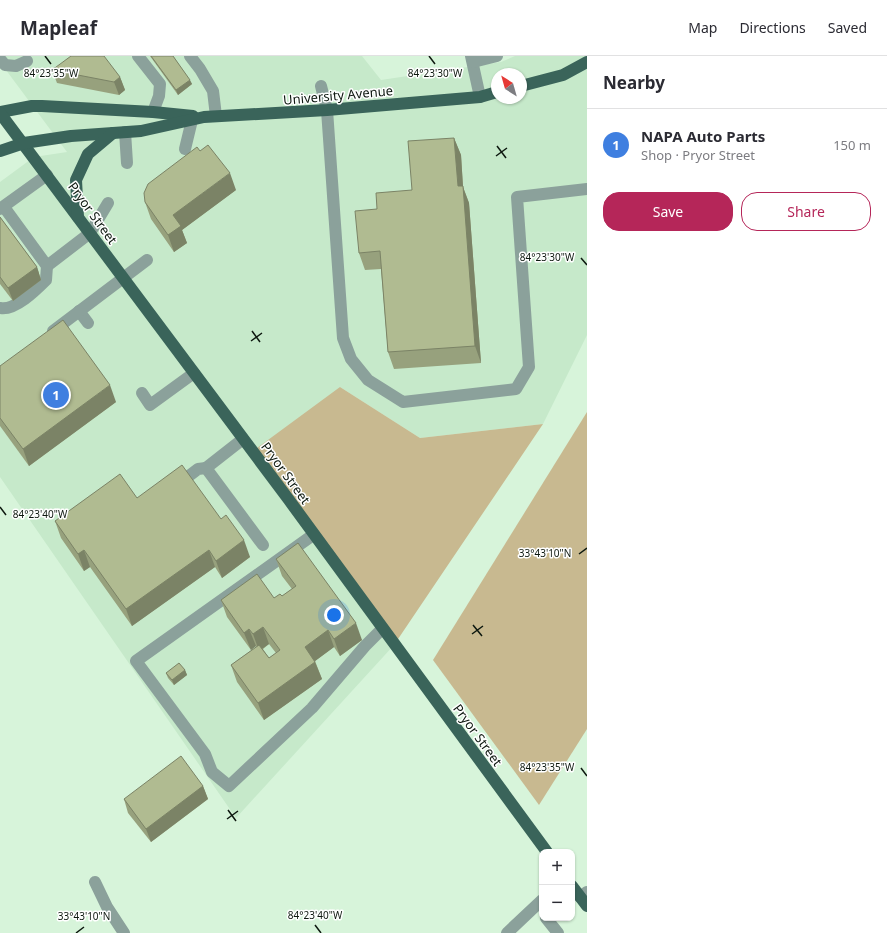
<!DOCTYPE html>
<html lang="en">
<head>
<meta charset="utf-8">
<style>
  body { margin:0; font-family:"Noto Sans",sans-serif; background:#f7f7f7; color:#2b2b33 }
  .controls { position:absolute; right:12px; bottom:12px; display:grid; overflow:hidden; border-radius:8px; box-shadow:0 1px 3px #0004 }
  .controls button { width:36px; height:36px; display:grid; place-items:center; padding:0; border:0; border-bottom:1px solid #e1e1e2; background:#fff; color:#2b2b33; font:20px sans-serif }
  .compass { position:absolute; left:491px; top:12px; width:36px; height:36px; border-radius:50%; background:#fff; box-shadow:0 1px 3px #0004; rotate:323deg }
  .you { position:absolute; left:334px; top:559px; width:14px; height:14px; margin:-10px; border:3px solid #fff; border-radius:50%; background:#1a73e8; box-shadow:0 0 0 6px #1a73e833 }
  .badge { display:grid; place-items:center; width:26px; height:26px; border-radius:50%; background:#b52659; color:#fff; font-size:13px; font-weight:700 }
  .pin { position:absolute; translate:-50% -50%; border:2px solid #fff; box-shadow:0 1px 4px #0006 }
  .list { margin:0; padding:0; list-style:none }
  h2 { display:flex; justify-content:space-between; align-items:center; height:52px; margin:0; padding:0 16px; font-size:17px }
  h2 small { font-size:13px; font-weight:400; color:#7c7c81 }
  .list li { display:grid; grid-template-columns:26px 1fr auto; gap:12px; align-items:center; box-sizing:border-box; height:72px; padding:0 16px; border-top:1px solid #e1e1e2 }
  .list b { display:block; font-size:15px; white-space:nowrap }
  .list p { margin:0; font-size:13px; white-space:nowrap; color:#7c7c81 }
  .list em { font-size:13px; font-style:normal; color:#7c7c81 }
  .actions { display:flex; gap:8px; padding:12px 16px }
  .actions a { flex:1; padding:9px 0; border:1px solid #b52659; border-radius:16px; text-align:center; font-size:14px; color:#b52659 }
  .actions .main { background:#b52659; color:#fff }
  .map { position:relative; flex:none; width:587px; height:877px; overflow:hidden }
  header { display:flex; align-items:center; gap:24px; box-sizing:border-box; height:56px; padding:0 20px; background:#fff; border-bottom:1px solid #e1e1e2 }
  header strong { font-size:19px }
  nav { display:flex; gap:22px; margin-inline-start:auto; font-size:14px }
  main { display:flex }
  aside { flex:1; background:#fff }
  .map>svg:first-child { display:block }
  .built { fill:#c6e9ca; fill-rule:evenodd }
  .forest { fill:#c8b990 }
  .lines { fill:none; stroke-linecap:round; stroke-linejoin:round }
  .minor { stroke:#8ba19b; stroke-width:12 }
  .major { stroke:#3a645a; stroke-width:12 }
  .wall { fill:#97a17d; fill-rule:evenodd }
  .shaded-wall { fill:#7b8366 }
  .building { fill:#b0bb91; stroke:#7b8366 }
  .ticks { fill:none; stroke:#0d180f; stroke-width:1.5 }
  .labels { text-anchor:middle; dominant-baseline:central; stroke-width:3; stroke-linejoin:round; paint-order:stroke }
  .street-label { font-size:13px; fill:#0d180f; stroke:#fff }
  .ticks-label { font-size:10px; text-anchor:middle; fill:#0d180f; stroke:#fff; stroke-width:3; stroke-linejoin:round; paint-order:stroke }
</style>
</head>
<body>
<header>
<strong>Mapleaf</strong>
<nav><a>Map</a><a>Directions</a><a>Saved</a></nav>
</header>
<main>
<div class="map">
<svg width="587" height="877" viewBox="0 0 587 877">
  <rect width="100%" height="100%" fill="#d7f4da"/>
  <path class="built" d="M0 0H362L381 24 501 6 515 0H587V279L543 368 420 382 340 331 394 589 236 762 0 421V126L34 101 67 96 0 6ZM497 18H521V42H497Z"/>
  <g class="forest">
    <path d="M340 331 420 382 543 368 394 589 253 395Z"/>
    <path d="M587 356V673L539 749 433 604Z"/>
  </g>
  <g class="lines">
    <g class="minor">
      <path d="M138 0 160 28 159 40 153 56"/>
      <path d="M190 0 200 13 213 35 216 60"/>
      <path d="M471 0 480 41"/>
      <path d="M0 3 5 9 16 10 27 5"/>
      <path d="M473 6 497 0"/>
      <path d="M321 30 327 54 343 282 351 303 368 324 403 346 516 333 529 311 517 141 587 133"/>
      <path d="M125 76 127 107"/>
      <path d="M185 93 192 64"/>
      <path d="M0 153 47 119"/>
      <path d="M47 210 90 177 108 147"/>
      <path d="M0 252C15 255 36 234 46 224L47 210 4 151"/>
      <path d="M79 255 88 267"/>
      <path d="M53 275 147 204"/>
      <path d="M142 337 150 349 194 317"/>
      <path d="M243 383 206 412 263 489"/>
      <path d="M177 429 198 413 206 412"/>
      <path d="M313 479 136 605 205 698 212 716 229 730 312 652 365 590 382 573"/>
      <path d="M95 826 107 851 124 877"/>
      <path d="M580 841 587 836"/>
      <path d="M546 862 558 877"/>
      <path d="M507 877 542 844"/>
    </g>
    <g class="major">
      <path d="M521 30 563 19 587 6"/>
      <path d="M0 56 32 50H42L153 56 193 60"/>
      <path d="M0 57 289 444 547 796"/>
      <path d="M0 95 24 87 71 80 141 75 204 61 327 54 480 41 497 36"/>
      <path d="M78 161 76 124 88 98 113 77"/>
      <path d="M572 830 587 850"/>
    </g>
  </g>
  <g class="wall">
    <path d="M150 0H173L192 28 178 39Z"/>
    <path d="M52 14 120 21 125 34 119 39 57 27Z"/>
    <path d="M454 82 461 99 463 131 469 147 481 307 394 313 388 296 381 213 365 214 359 197 377 153 412 134Z"/>
    <path d="M236 134 182 174 187 187 174 196 151 163 145 146Z"/>
    <path d="M0 161 37 211 41 224 13 245 0 228Z"/>
    <path d="M0 310 116 346 29 410 0 370Z"/>
    <path d="M221 463 250 501 222 522 215 511 132 570 90 511 84 515 61 482 55 465Z"/>
    <path d="M276 503 362 584 340 600 334 591 315 605 322 623 264 664 237 626 231 609 256 591V590L251 594 227 561 221 544 274 542 282 540 292 533 282 520ZM269 588 276 597 269 602 263 593Z"/>
    <path d="M185 614 187 619 174 629 168 622 166 617Z"/>
    <path d="M203 730 208 743 151 786 128 757 124 743Z"/>
  </g>
  <g class="shaded-wall">
    <path d="M120 21 125 34 119 39 114 26Z"/>
    <path d="M190 24 192 28 178 39 176 34Z"/>
    <path d="M454 82 461 99 463 131 469 147 481 307 475 290 458 130Z"/>
    <path d="M230 117 236 134 182 174 187 187 174 196 168 179 173 159Z"/>
    <path d="M37 211 41 224 13 245 8 232Z"/>
    <path d="M110 329 116 346 29 410 23 393Z"/>
    <path d="M244 484 250 501 222 522 216 505Z"/>
    <path d="M84 494 90 511 84 515 78 498Z"/>
    <path d="M209 494 215 511 132 570 126 553Z"/>
    <path d="M356 567 362 584 340 600 334 583Z"/>
    <path d="M263 571 269 588 259 595 253 578Z"/>
    <path d="M249 573 256 590 251 594 244 577Z"/>
    <path d="M328 574 334 591 311 608 305 591Z"/>
    <path d="M315 606 322 623 264 664 258 647Z"/>
    <path d="M185 614 187 619 174 629 172 624Z"/>
    <path d="M203 730 208 743 151 786 146 773Z"/>
  </g>
  <g class="building">
    <path d="M71 0H104L120 21 114 26 52 14Z"/>
    <path d="M151 0H173L190 24 176 34Z"/>
    <path d="M454 82 458 130H463L475 290 388 296 380 195 359 197 355 155 377 153 376 137 412 134 408 85Z"/>
    <path d="M208 89 230 117 173 159 181 170 168 179 145 146 144 137 148 128 197 91 200 95Z"/>
    <path d="M0 161 37 211 8 232 0 221Z"/>
    <path d="M63 264 110 329 23 393 0 362V310Z"/>
    <path d="M182 409 221 463 226 459 244 484 216 505 209 494 126 553 84 494 78 498 55 465 120 418 137 442Z"/>
    <path d="M298 487 356 567 334 583 328 574 305 591 315 606 258 647 231 609 259 589 269 602 280 594 263 571 253 578 249 573 244 577 221 544 257 518 274 542 280 538 282 540 296 530 276 503Z"/>
    <path d="M179 607 185 614 172 624 166 617Z"/>
    <path d="M181 700 203 730 146 773 124 743Z"/>
  </g>
  <path class="ticks" d="M45 0 51 8M429 0 435 8M497 90 506 102M496 100 507 92M581 202 587 209M252 275 260 286M251 285 262 277M0 451 6 459M579 498 587 492M473 569 482 580M472 578 483 570M581 712 587 720M228 754 236 765M227 763 238 755M315 869 321 877M76 877 84 871"/>
  <g class="labels">
    <g class="street-label">
      <text transform="translate(338 39) rotate(-5)">University Avenue</text>
      <text transform="translate(93 157) rotate(54)">Pryor Street</text>
      <text transform="translate(286 417) rotate(54)">Pryor Street</text>
      <text transform="translate(478 679) rotate(54)">Pryor Street</text>
    </g>
  </g>
  <g class="ticks-label">
    <text x="51" y="21">84°23'35"W</text>
    <text x="435" y="21">84°23'30"W</text>
    <text x="547" y="205">84°23'30"W</text>
    <text x="40" y="462">84°23'40"W</text>
    <text x="545" y="501">33°43'10"N</text>
    <text x="547" y="715">84°23'35"W</text>
    <text x="315" y="863">84°23'40"W</text>
    <text x="84" y="864">33°43'10"N</text>
  </g>
</svg>
<div class="controls">
<button>+</button>
<button>−</button>
</div>
<svg class="compass" viewBox="-18 -18 36 36"><path d="M0-13l5 13h-10z" fill="#e53935"/><path d="M0 13l5-13h-10z" fill="#7c7c81"/></svg>
<div class="you"></div>
<div class="pin badge" style="left:56px;top:339px;background:#3f7fe0">1</div>
</div>
<aside>
<h2>Nearby<small></small></h2>
<ul class="list">
<li><span class="badge" style="background:#3f7fe0">1</span><div><b>NAPA Auto Parts</b><p>Shop · Pryor Street</p></div><em>150 m</em></li>
</ul>
<div class="actions"><a class="main">Save</a><a>Share</a></div>
</aside>
</main>
</body>
</html>
